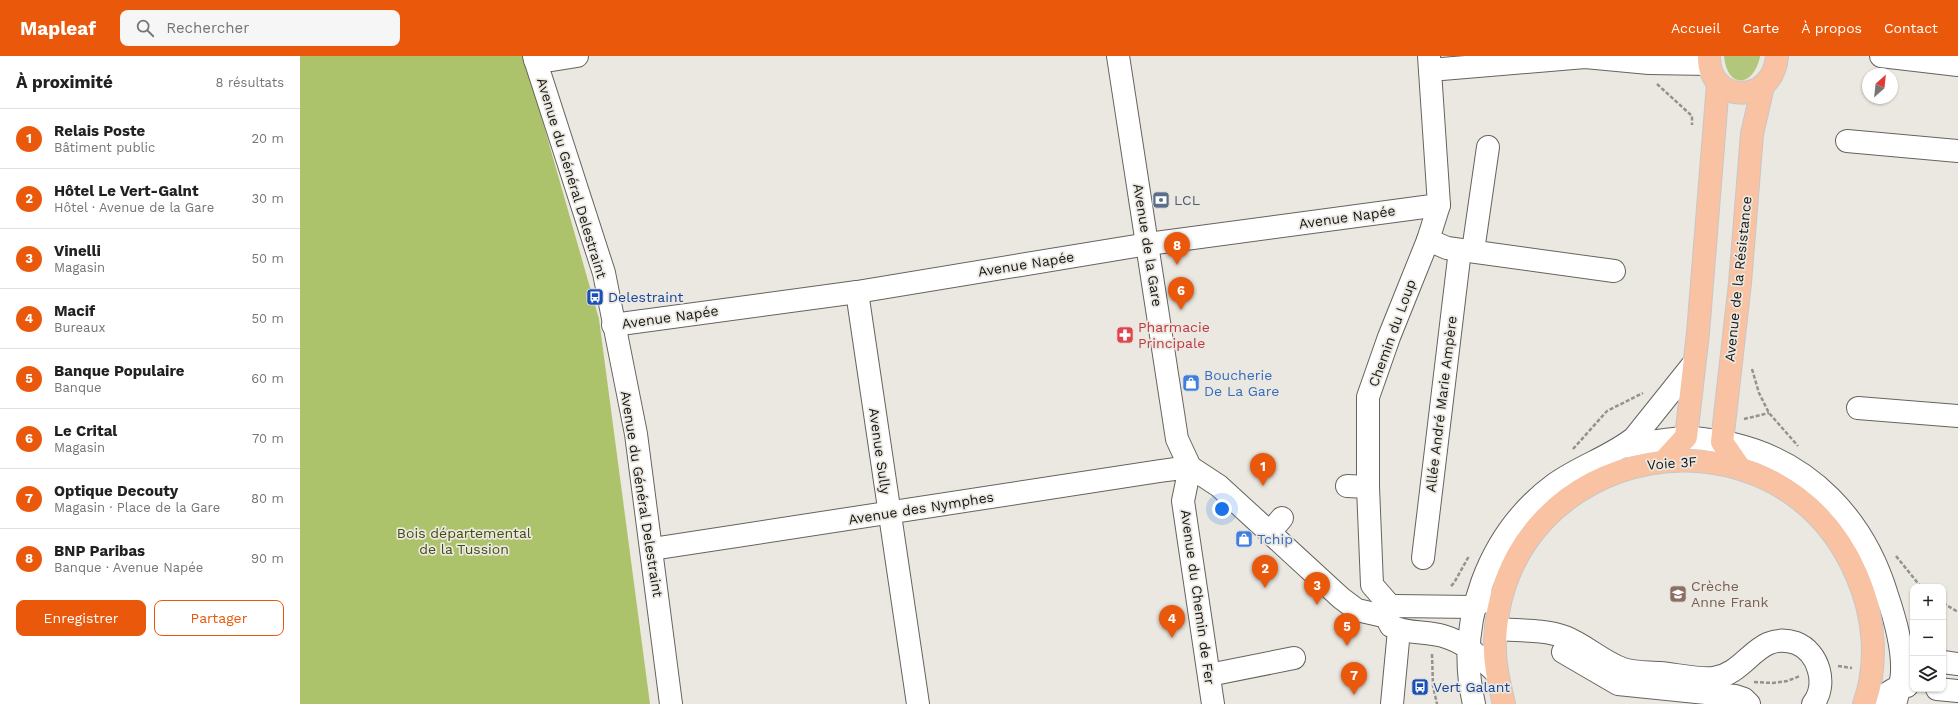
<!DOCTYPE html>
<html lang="fr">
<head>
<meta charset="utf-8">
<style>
  body { margin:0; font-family:"Work Sans",sans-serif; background:#f6f6f6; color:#222 }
  .controls { position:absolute; right:12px; bottom:12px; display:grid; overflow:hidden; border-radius:8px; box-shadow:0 1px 3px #0004 }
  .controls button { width:36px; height:36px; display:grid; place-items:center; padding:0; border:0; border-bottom:1px solid #e0e0e0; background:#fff; color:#222; font:20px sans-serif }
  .compass { position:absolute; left:1562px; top:12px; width:36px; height:36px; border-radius:50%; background:#fff; box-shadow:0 1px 3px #0004; rotate:27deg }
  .you { position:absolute; left:922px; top:453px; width:14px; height:14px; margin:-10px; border:3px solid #fff; border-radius:50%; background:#1a73e8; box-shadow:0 0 0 6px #1a73e833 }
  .badge { display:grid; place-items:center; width:26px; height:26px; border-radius:50%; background:#ea580c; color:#fff; font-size:13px; font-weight:700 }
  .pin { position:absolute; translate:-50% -33px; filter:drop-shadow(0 1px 2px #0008) }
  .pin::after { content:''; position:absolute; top:21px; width:14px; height:12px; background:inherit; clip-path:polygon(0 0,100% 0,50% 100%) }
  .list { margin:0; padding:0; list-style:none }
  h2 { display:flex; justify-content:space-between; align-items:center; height:52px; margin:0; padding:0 16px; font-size:17px }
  h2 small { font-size:13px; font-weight:400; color:#767676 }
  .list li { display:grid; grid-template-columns:26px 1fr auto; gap:12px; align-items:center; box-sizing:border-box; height:60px; padding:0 16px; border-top:1px solid #e0e0e0 }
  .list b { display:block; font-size:15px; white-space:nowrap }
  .list p { margin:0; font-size:13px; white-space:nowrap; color:#767676 }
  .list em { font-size:13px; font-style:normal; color:#767676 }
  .actions { display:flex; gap:8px; padding:12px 16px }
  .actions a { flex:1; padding:9px 0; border:1px solid #ea580c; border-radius:8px; text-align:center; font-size:14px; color:#ea580c }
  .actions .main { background:#ea580c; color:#fff }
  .icon { flex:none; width:22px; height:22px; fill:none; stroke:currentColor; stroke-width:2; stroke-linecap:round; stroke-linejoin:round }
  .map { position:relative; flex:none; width:1658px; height:648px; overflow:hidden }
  header { display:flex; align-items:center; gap:24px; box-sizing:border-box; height:56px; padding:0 20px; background:#ea580c; color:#fff }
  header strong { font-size:19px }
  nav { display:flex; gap:22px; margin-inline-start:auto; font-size:14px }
  .search { width:280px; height:36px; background:#f6f6f6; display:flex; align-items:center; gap:10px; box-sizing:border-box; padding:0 14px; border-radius:8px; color:#767676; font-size:15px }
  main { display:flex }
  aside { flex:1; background:#fff }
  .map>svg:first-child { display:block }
  .green { fill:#b2c67c }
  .forest { fill:#adc36b }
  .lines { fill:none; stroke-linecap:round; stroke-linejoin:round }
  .minor-casing { stroke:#66635d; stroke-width:24 }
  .major-casing { stroke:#c8c7c7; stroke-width:24 }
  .path { stroke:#94928d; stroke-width:2.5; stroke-dasharray:4 2; stroke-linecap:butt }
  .minor { stroke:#fff; stroke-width:22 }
  .major { stroke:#f8c2a3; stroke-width:22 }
  .labels { text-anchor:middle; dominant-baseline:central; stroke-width:3.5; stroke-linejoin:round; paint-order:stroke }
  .street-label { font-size:14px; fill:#181715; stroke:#ebe8e1 }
  .service-label { font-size:14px; fill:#4e5e75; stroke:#ebe8e1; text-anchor:start }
  .transit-label { font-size:14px; fill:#164399; stroke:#ebe8e1; text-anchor:start }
  .health-label { font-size:14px; fill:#be3a42; stroke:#ebe8e1; text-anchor:start }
  .shop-label { font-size:14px; fill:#366cbe; stroke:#ebe8e1; text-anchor:start }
  .park-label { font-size:14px; fill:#414e0d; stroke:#ebe8e1 }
  .education-label { font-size:14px; fill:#785e54; stroke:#ebe8e1; text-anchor:start }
</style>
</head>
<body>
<header>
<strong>Mapleaf</strong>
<div class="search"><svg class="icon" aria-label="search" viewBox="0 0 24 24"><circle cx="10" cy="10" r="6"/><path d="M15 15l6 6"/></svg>Rechercher</div>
<nav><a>Accueil</a><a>Carte</a><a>À propos</a><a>Contact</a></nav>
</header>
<main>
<aside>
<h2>À proximité<small>8 résultats</small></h2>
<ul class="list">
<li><span class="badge">1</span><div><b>Relais Poste</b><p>Bâtiment public</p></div><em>20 m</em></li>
<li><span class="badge">2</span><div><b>Hôtel Le Vert-Galnt</b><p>Hôtel · Avenue de la Gare</p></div><em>30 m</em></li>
<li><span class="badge">3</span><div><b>Vinelli</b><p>Magasin</p></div><em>50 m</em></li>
<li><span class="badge">4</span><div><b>Macif</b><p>Bureaux</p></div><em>50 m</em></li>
<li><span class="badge">5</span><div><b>Banque Populaire</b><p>Banque</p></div><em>60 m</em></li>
<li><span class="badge">6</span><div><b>Le Crital</b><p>Magasin</p></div><em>70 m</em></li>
<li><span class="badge">7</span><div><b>Optique Decouty</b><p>Magasin · Place de la Gare</p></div><em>80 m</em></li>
<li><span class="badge">8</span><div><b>BNP Paribas</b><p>Banque · Avenue Napée</p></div><em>90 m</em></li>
</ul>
<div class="actions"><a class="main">Enregistrer</a><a>Partager</a></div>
</aside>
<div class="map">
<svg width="1658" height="648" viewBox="0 0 1658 648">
  <rect width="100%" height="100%" fill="#ebe8e1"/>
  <path class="green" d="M1424 0H1460V1C1453 32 1427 33 1424 0Z"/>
  <path class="forest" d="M0 0H224L299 263 350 648H0Z"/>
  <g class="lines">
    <defs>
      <g id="minor">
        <path d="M234 0 304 217 336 378 371 648"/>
        <path d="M818 0 877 383 890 411 919 430 1041 542 1057 554 1088 561"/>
        <path d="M1581 0 1658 9"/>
        <path d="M235 4H252L277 0"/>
        <path d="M1130 14 1285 1 1349 7 1409 8"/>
        <path d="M1547 85 1658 95"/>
        <path d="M1128 184 1147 192 1314 215"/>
        <path d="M1173 195 1188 91"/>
        <path d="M557 236 618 648"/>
        <path d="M313 269 557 236 848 188 1139 149"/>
        <path d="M1558 352 1658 360"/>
        <path d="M1322 391C1343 387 1363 383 1385 382 1401 381 1417 385 1433 388 1510 406 1564 463 1587 539 1595 563 1603 590 1602 615 1602 626 1598 637 1595 648"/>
        <path d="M1047 430 1068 431"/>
        <path d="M970 476 982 462"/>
        <path d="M352 493 860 415 890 411 883 445 913 648"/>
        <path d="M1123 502 1160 194"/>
        <path d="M1185 544 1174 551 1094 550C1087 556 1086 563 1091 570 1107 578 1126 575 1143 580 1167 587 1179 601 1197 617"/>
        <path d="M1092 552 1072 529 1068 431V341L1089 281 1128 184 1139 149 1129 0"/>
        <path d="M1196 573C1219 575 1243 573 1265 581 1285 589 1303 606 1323 613 1334 617 1348 616 1360 617 1374 618 1400 624 1414 622 1448 617 1457 574 1496 587 1519 596 1528 629 1513 648"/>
        <path d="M1263 596 1318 628 1435 640 1444 643 1449 648"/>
        <path d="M1643 606 1658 608"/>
        <path d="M909 619 994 602"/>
        <path d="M1637 633 1658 635"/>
        <path d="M1092 648 1099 574"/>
        <path d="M1174 648C1155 567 1188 477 1255 428 1280 410 1310 401 1334 382L1394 307"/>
        <path d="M1576 648C1584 639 1595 630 1607 630"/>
      </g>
      <g id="major">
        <path d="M1409 0C1408 48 1473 50 1477 0"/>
        <path d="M1365 404 1386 381 1398 277 1418 28"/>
        <path d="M1440 412 1422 386 1440 227 1452 78 1463 30"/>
        <path d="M1204 648C1199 627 1194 607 1195 585 1203 384 1478 335 1557 520 1574 559 1579 607 1564 648"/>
      </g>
    </defs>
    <use href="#minor" class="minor-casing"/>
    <use href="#major" class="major-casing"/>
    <g class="path">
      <path d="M1357 28 1392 60V69"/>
      <path d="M1452 313 1459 337 1469 357 1498 390"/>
      <path d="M1444 363 1469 357"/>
      <path d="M1273 393 1307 355 1343 337"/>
      <path d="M1596 500 1621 531"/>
      <path d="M1151 530 1154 527 1169 500"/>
      <path d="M1643 547 1658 556"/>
      <path d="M1132 598 1133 630 1137 648"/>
      <path d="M1538 610 1552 612"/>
      <path d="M1454 626 1473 627 1487 625 1500 620"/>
    </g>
    <use href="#minor" class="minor"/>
    <use href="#major" class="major"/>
  </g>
  <defs>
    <symbol id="bank-square" viewBox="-11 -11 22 22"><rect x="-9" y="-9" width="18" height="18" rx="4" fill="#5c6f8a" stroke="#ebe8e1"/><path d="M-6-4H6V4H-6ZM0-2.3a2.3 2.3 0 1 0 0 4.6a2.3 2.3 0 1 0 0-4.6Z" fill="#fff"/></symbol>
    <symbol id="bus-square" viewBox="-11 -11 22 22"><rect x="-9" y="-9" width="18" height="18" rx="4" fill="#1a4fb4" stroke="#ebe8e1"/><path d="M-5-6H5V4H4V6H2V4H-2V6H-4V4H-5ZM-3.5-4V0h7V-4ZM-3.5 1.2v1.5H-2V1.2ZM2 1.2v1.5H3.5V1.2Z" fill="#fff"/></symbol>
    <symbol id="pharmacy-square" viewBox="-11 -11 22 22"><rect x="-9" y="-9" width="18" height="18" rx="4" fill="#e0444e" stroke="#ebe8e1"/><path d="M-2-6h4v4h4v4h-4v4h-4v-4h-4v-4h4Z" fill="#fff"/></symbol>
    <symbol id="shop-square" viewBox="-11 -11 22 22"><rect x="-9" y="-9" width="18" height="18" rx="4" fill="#3f7fe0" stroke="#ebe8e1"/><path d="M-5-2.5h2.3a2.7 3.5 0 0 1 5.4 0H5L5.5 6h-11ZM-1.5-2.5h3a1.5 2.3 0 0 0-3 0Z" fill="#fff"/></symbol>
    <symbol id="school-square" viewBox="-11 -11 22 22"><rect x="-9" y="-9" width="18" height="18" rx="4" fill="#8d6e63" stroke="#ebe8e1"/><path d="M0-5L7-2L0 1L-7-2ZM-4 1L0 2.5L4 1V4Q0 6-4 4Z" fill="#fff"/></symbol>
  </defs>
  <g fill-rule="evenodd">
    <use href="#bank-square" x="851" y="134" width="20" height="20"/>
    <use href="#bus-square" x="285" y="231" width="20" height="20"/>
    <use href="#pharmacy-square" x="815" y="269" width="20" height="20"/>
    <use href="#shop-square" x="881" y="317" width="20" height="20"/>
    <use href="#shop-square" x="934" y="473" width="20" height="20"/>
    <use href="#school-square" x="1368" y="528" width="20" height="20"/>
    <use href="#bus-square" x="1110" y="621" width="20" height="20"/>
  </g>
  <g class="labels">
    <g class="street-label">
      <text transform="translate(272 122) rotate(73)">Avenue du Général Delestraint</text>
      <text transform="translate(1047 161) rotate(-8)">Avenue Napée</text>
      <text transform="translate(848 189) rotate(81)">Avenue de la Gare</text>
      <text transform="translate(726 208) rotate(-9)">Avenue Napée</text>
      <text transform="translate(1438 223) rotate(-84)">Avenue de la Résistance</text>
      <text transform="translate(370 261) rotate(-8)">Avenue Napée</text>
      <text transform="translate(1092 277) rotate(-70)">Chemin du Loup</text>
      <text transform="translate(1141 348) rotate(-83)">Allée André Marie Ampère</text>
      <text transform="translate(580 395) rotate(82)">Avenue Sully</text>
      <text transform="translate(1372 407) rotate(-4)">Voie 3F</text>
      <text transform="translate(342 438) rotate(81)">Avenue du Général Delestraint</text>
      <text transform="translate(621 452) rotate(-9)">Avenue des Nymphes</text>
      <text transform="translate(898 541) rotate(82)">Avenue du Chemin de Fer</text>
    </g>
    <g class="service-label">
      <text x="874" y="144">LCL</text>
    </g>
    <g class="transit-label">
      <text x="308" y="241">Delestraint</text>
      <text x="1133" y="631">Vert Galant</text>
    </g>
    <g class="health-label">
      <text x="838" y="271">Pharmacie<tspan x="838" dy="16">Principale</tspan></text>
    </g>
    <g class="shop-label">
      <text x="904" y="319">Boucherie<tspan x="904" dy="16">De La Gare</tspan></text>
      <text x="957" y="483">Tchip</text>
    </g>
    <g class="park-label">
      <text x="164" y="477">Bois départemental<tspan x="164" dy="16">de la Tussion</tspan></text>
    </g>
    <g class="education-label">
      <text x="1391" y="530">Crèche<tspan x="1391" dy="16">Anne Frank</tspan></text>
    </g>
  </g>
</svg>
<div class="controls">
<button>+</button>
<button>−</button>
<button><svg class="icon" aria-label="layers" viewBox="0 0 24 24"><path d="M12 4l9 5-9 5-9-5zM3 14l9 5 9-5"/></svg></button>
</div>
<svg class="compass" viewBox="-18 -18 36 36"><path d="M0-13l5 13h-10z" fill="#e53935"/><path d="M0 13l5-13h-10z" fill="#767676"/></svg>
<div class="you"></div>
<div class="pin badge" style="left:963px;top:430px">1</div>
<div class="pin badge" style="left:965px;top:532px">2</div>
<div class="pin badge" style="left:1017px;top:549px">3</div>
<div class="pin badge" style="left:872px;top:582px">4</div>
<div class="pin badge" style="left:1047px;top:590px">5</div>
<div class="pin badge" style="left:881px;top:254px">6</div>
<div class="pin badge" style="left:1054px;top:639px">7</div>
<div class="pin badge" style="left:877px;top:209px">8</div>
</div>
</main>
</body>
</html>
